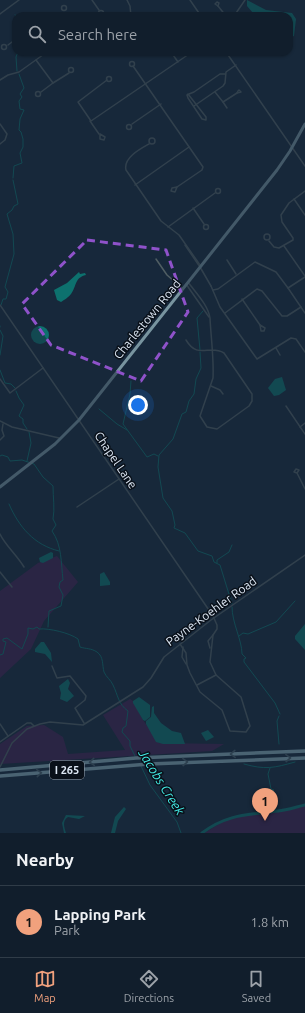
<!DOCTYPE html>
<html lang="en">
<head>
<meta charset="utf-8">
<style>
  body { margin:0; font-family:Ubuntu,sans-serif; background:#1a2734; color:#f1f3f6 }
  .you { position:absolute; left:138px; top:405px; width:14px; height:14px; margin:-10px; border:3px solid #fff; border-radius:50%; background:#1a73e8; box-shadow:0 0 0 6px #1a73e833 }
  .badge { display:grid; place-items:center; width:26px; height:26px; border-radius:50%; background:#f1a17d; color:#111; font-size:13px; font-weight:700 }
  .pin { position:absolute; translate:-50% -33px; filter:drop-shadow(0 1px 2px #0008) }
  .pin::after { content:''; position:absolute; top:21px; width:14px; height:12px; background:inherit; clip-path:polygon(0 0,100% 0,50% 100%) }
  .list { margin:0; padding:0; list-style:none }
  h2 { display:flex; justify-content:space-between; align-items:center; height:52px; margin:0; padding:0 16px; font-size:17px }
  h2 small { font-size:13px; font-weight:400; color:#9ca2a9 }
  .list li { display:grid; grid-template-columns:26px 1fr auto; gap:12px; align-items:center; box-sizing:border-box; height:72px; padding:0 16px; border-top:1px solid #303c48 }
  .list b { display:block; font-size:15px; white-space:nowrap }
  .list p { margin:0; font-size:13px; white-space:nowrap; color:#9ca2a9 }
  .list em { font-size:13px; font-style:normal; color:#9ca2a9 }
  .icon { flex:none; width:22px; height:22px; fill:none; stroke:currentColor; stroke-width:2; stroke-linecap:round; stroke-linejoin:round }
  .map { position:relative; flex:none; width:305px; height:833px; overflow:hidden }
  .search { position:absolute; background:#111e2c; box-shadow:0 1px 3px #0004; left:12px; right:12px; top:12px; height:44px; display:flex; align-items:center; gap:10px; box-sizing:border-box; padding:0 14px; border-radius:12px; color:#9ca2a9; font-size:15px }
  .sheet { height:124px; background:#111e2c }
  nav { display:flex; justify-content:space-around; align-items:center; box-sizing:border-box; height:56px; border-top:1px solid #303c48; background:#111e2c; font-size:11px; color:#9ca2a9 }
  nav a { display:grid; justify-items:center; gap:2px }
  nav .on { color:#f1a17d }
  .map>svg:first-child { display:block }
  .green { fill:#412250 }
  .water { fill:#0d716e }
  .lines { fill:none; stroke-linecap:round; stroke-linejoin:round }
  .stream { stroke:#0d716e; stroke-width:1 }
  .river { stroke:#0d716e; stroke-width:3 }
  .minor { stroke:#505e63; stroke-width:1.5 }
  .primary { stroke:#78949f; stroke-width:3 }
  .motorway { stroke:#87aab6; stroke-width:3.5 }
  .oneway { stroke:#485d68 }
  .marked { fill:none; stroke:#8f52ca; stroke-width:3; stroke-dasharray:8 5; stroke-linejoin:round }
  .labels { text-anchor:middle; dominant-baseline:central; stroke-width:3; stroke-linejoin:round; paint-order:stroke }
  .shield { fill:#091019; stroke:#9ea7b3; stroke-width:1 }
  .shield-label { font-size:11px; font-weight:bold; fill:#dee8f5 }
  .street-label { font-size:12px; fill:#dee8f5; stroke:#091019 }
  .water-label { font-size:13px; font-style:italic; fill:#44ebe5; stroke:#091019 }
</style>
</head>
<body>
<div class="map">
<svg width="305" height="833" viewBox="0 0 305 833">
  <rect width="100%" height="100%" fill="#17283b"/>
  <g class="green">
    <path d="M57 556 78 582 44 621 31 649 0 678V591L38 563Z"/>
    <path d="M130 699 133 701 143 720 159 743 224 744 212 751 0 764V744L27 726 44 725 63 737 68 754 125 750 103 715Z"/>
    <path d="M305 806V833H204L231 817 290 810Z"/>
  </g>
  <g class="water">
    <path d="M247 0 266 10 292 13 296 19 294 36 289 38V16H253V13L247 6Z"/>
    <path d="M79 272 80 274 85 273 86 275C74 278 77 286 71 294 69 297 64 300 61 302L57 300 54 290 67 283Z"/>
    <circle cx="40" cy="335" r="9"/>
    <path d="M282 377 286 390 279 395 274 396 268 388 275 379Z"/>
    <path d="M51 552 53 553V558L43 563 40 562 39 558Z"/>
    <path d="M104 572 110 582V585L100 586V574Z"/>
    <path d="M305 624V650L295 639V636Z"/>
    <path d="M41 642H44L51 653 52 662 45 654 35 652V649Z"/>
    <path d="M68 679 70 683 68 689 74 696 67 702 60 699 61 693 59 686Z"/>
    <path d="M139 697 150 705V717L145 721 143 720 133 703V701Z"/>
    <path d="M154 706V713L161 723 172 731 181 733 185 744H163L156 742 146 724V721L151 717 152 707Z"/>
    <path d="M208 730 214 737 206 741 201 733Z"/>
    <path d="M124 807 126 809 118 821 115 833H111L115 817Z"/>
    <path d="M66 815 85 816 79 819 68 817C62 821 64 827 66 833H64L62 823Z"/>
  </g>
  <g class="lines">
    <g class="stream">
      <path d="M15 15 17 16"/>
      <path d="M17 71 16 57 18 52"/>
      <path d="M13 178 14 166 22 163 20 153 23 147V139L21 132 19 130 20 119 24 110 20 109 19 101 22 97 20 94 24 88 19 74"/>
      <path d="M1 305 3 299H6L8 292 5 287 14 254 13 234 7 214 12 210 14 206 18 204 13 180"/>
      <path d="M0 326V327"/>
      <path d="M0 330 3 336 0 355"/>
      <path d="M200 350 197 318 203 311"/>
      <path d="M200 352 201 368 196 379 194 394 189 401 186 412 182 414 173 439 159 455 158 467 163 498 172 511 175 525 174 528 185 533 198 551 212 556 214 562 220 565 232 604"/>
      <path d="M0 370 5 383 11 384 15 388"/>
      <path d="M131 381 130 394 123 424 147 457 154 454 158 456"/>
      <path d="M16 391 19 398 24 405 19 416 23 419V423L27 429"/>
      <path d="M99 409 117 424 127 430"/>
      <path d="M0 456 2 455 8 457 10 461 22 460 34 464 43 477 53 486C53 497 55 509 53 519L56 525 52 531C62 545 61 563 63 580L60 582 59 587 63 595 61 606 49 611 48 627"/>
      <path d="M27 461 31 443 29 432"/>
      <path d="M9 504C19 527 34 545 59 551"/>
      <path d="M217 563V560L229 552 232 545"/>
      <path d="M232 607C232 623 242 640 242 654L246 658 244 659V662L275 703 280 714"/>
      <path d="M239 636 243 633 248 634 276 622 295 601"/>
      <path d="M0 655 3 654 6 642 3 641V639L7 638 22 649 28 634V628L33 629 37 627 39 629C49 628 70 633 78 639L80 647C86 649 91 648 97 652 104 657 102 665 104 672 106 677 111 680 113 685 118 695 118 704 128 711L126 726 123 728 122 732 130 741V746L135 756"/>
      <path d="M279 744 277 721 279 716"/>
      <path d="M244 764C265 770 274 768 295 762"/>
      <path d="M141 766 150 785 177 822 181 833"/>
      <path d="M270 768 268 774 271 789 274 790 270 794V797L275 799V811"/>
    </g>
    <path class="river" d="M202 833C227 814 247 815 278 811 287 810 296 807 305 805"/>
    <g class="minor">
      <path d="M92 0 99 10"/>
      <path d="M127 0 130 6 131 16"/>
      <path d="M190 0 201 16"/>
      <path d="M217 2 219 3 218 6 215 4Z"/>
      <circle cx="64" cy="8" r="2.5"/>
      <path d="M218 6 226 16"/>
      <circle cx="101" cy="13" r="2.5"/>
      <path d="M0 14 19 0"/>
      <path d="M234 16 245 0"/>
      <circle cx="4" cy="47" r="2.5"/>
      <path d="M8 45 16 39"/>
      <path d="M171 52 178 62"/>
      <path d="M226 52 305 166"/>
      <path d="M36 60 53 83 69 73"/>
      <circle cx="132" cy="64" r="2.5"/>
      <path d="M133 66 203 167 202 170 177 187"/>
      <circle cx="71" cy="70" r="2.5"/>
      <circle cx="109" cy="79" r="2.5"/>
      <path d="M0 80 8 75 19 72 47 52"/>
      <path d="M107 80 78 102 91 121 192 52"/>
      <path d="M239 90 241 92 237 93 238 91Z"/>
      <circle cx="38" cy="94" r="2.5"/>
      <path d="M41 92 53 83"/>
      <path d="M215 92 223 102 237 93"/>
      <path d="M188 94 206 117V120L202 119 188 98 187 95Z"/>
      <path d="M189 94 194 92 220 74H225"/>
      <path d="M223 102 227 108"/>
      <path d="M194 106 223 86 225 83 226 72 236 65"/>
      <path d="M90 121 99 134"/>
      <path d="M0 124 7 134 5 140 0 144"/>
      <path d="M132 124 161 104"/>
      <circle cx="129" cy="127" r="2.5"/>
      <path d="M100 134 105 137 104 140 100 139Z"/>
      <circle cx="152" cy="141" r="3"/>
      <path d="M149 144C140 149 123 158 126 170L161 221 179 235 200 265"/>
      <path d="M135 185 189 147"/>
      <path d="M177 187 175 192 171 191 172 188Z"/>
      <circle cx="218" cy="191" r="2.5"/>
      <path d="M294 199 305 215"/>
      <path d="M193 208 204 224"/>
      <circle cx="206" cy="227" r="2.5"/>
      <path d="M168 227 215 193"/>
      <circle cx="267" cy="237" r="3"/>
      <path d="M269 241 274 247 279 248 293 240V238L282 222 281 215 289 203 305 191"/>
      <path d="M185 245 200 267"/>
      <path d="M284 246 305 276"/>
      <path d="M156 259 167 275 183 289"/>
      <path d="M227 260 236 274"/>
      <path d="M200 267 211 286"/>
      <path d="M186 284 209 317"/>
      <path d="M211 286 220 307 257 359 291 338 296 339 305 352"/>
      <path d="M288 288 305 313"/>
      <path d="M213 290 218 289 255 262 276 272 288 288 305 277"/>
      <path d="M242 299 260 325"/>
      <path d="M0 305 213 616 217 625V629L213 635 210 662 216 675 241 697 250 726 246 732 230 731 222 710 200 692 190 673 187 665 186 653 180 644"/>
      <path d="M225 313 257 289 262 291 282 316H287L301 307"/>
      <path d="M260 325 265 328 264 331H261Z"/>
      <path d="M186 340C198 360 209 344 224 353L252 394V401L249 406 217 429 207 427 200 416 213 378C214 359 211 338 210 318 208 305 196 293 188 282"/>
      <path d="M276 348 280 355"/>
      <path d="M0 379 10 393 43 368"/>
      <path d="M211 386 220 390 223 394"/>
      <path d="M286 406 305 434"/>
      <path d="M0 421 12 427 59 438"/>
      <path d="M300 427 305 423"/>
      <path d="M0 440 4 436 2 430 3 424"/>
      <path d="M297 473 299 470 296 469 294 472 297 473 305 489"/>
      <path d="M77 507 119 479"/>
      <path d="M0 534C5 545 17 555 24 567"/>
      <path d="M0 572 12 587"/>
      <path d="M183 647 182 657 186 664"/>
      <path d="M210 648 208 641 213 635"/>
      <path d="M52 666 57 678 70 676 86 696 85 700 75 708 84 723"/>
      <path d="M197 685 216 675"/>
      <path d="M0 724 8 736"/>
      <path d="M0 742 27 723H31L34 726"/>
      <path d="M0 767 12 743 27 729 40 724 50 722 83 725 143 687 151 678 164 657 211 620 305 555"/>
    </g>
    <path class="primary" d="M0 487 55 444 79 420 277 170 290 151 305 124"/>
    <g class="motorway">
      <path d="M0 770 136 758 305 751"/>
      <path d="M0 776 149 764 305 758"/>
    </g>
  </g>
  <defs><path id="oneway-chevron" d="M-2-3.5L2.5 0L-2 3.5" fill="none" stroke-width="1.6" stroke-linecap="round" stroke-linejoin="round"/></defs>
  <g class="oneway">
    <use href="#oneway-chevron" transform="translate(233 754) rotate(178)"/>
    <use href="#oneway-chevron" transform="translate(288 758) rotate(-2)"/>
    <use href="#oneway-chevron" transform="translate(92 762) rotate(175)"/>
    <use href="#oneway-chevron" transform="translate(185 762) rotate(-2)"/>
    <use href="#oneway-chevron" transform="translate(39 773) rotate(-5)"/>
  </g>
  <path d="M0 0H305V833H0ZM87 240 166 250 188 312 141 381 51 345 22 304Z" fill="#17283b" fill-opacity=".55" fill-rule="evenodd"/>
  <path class="marked" d="M87 240 166 250 188 312 141 381 51 345 22 304Z"/>
  <g class="labels">
    <rect class="shield" x="50" y="761" width="34" height="18" rx="3"/>
    <g class="shield-label">
      <text x="67" y="770">I 265</text>
    </g>
    <g class="street-label">
      <text transform="translate(147 319) rotate(-51)">Charlestown Road</text>
      <text transform="translate(116 460) rotate(56)">Chapel Lane</text>
      <text transform="translate(211 611) rotate(-36)">Payne-Koehler Road</text>
    </g>
    <g class="water-label">
      <text transform="translate(162 782) rotate(58)">Jacobs Creek</text>
    </g>
  </g>
</svg>
<div class="you"></div>
<div class="pin badge" style="left:265px;top:821px">1</div>
<div class="search"><svg class="icon" aria-label="search" viewBox="0 0 24 24"><circle cx="10" cy="10" r="6"/><path d="M15 15l6 6"/></svg>Search here</div>
</div>
<section class="sheet">
<h2>Nearby<small></small></h2>
<ul class="list">
<li><span class="badge">1</span><div><b>Lapping Park</b><p>Park</p></div><em>1.8 km</em></li>
</ul>
</section>
<nav>
<a class="on"><svg class="icon" aria-label="map" viewBox="0 0 24 24"><path d="M3 6l6-2 6 2 6-2v14l-6 2-6-2-6 2zM9 4v14M15 6v14"/></svg>Map</a>
<a><svg class="icon" aria-label="directions" viewBox="0 0 24 24"><path d="M12 3l9 9-9 9-9-9zM9 14v-3h6M13 9l2 2-2 2"/></svg>Directions</a>
<a><svg class="icon" aria-label="saved" viewBox="0 0 24 24"><path d="M7 4h10v16l-5-4-5 4z"/></svg>Saved</a>
</nav>
</body>
</html>
